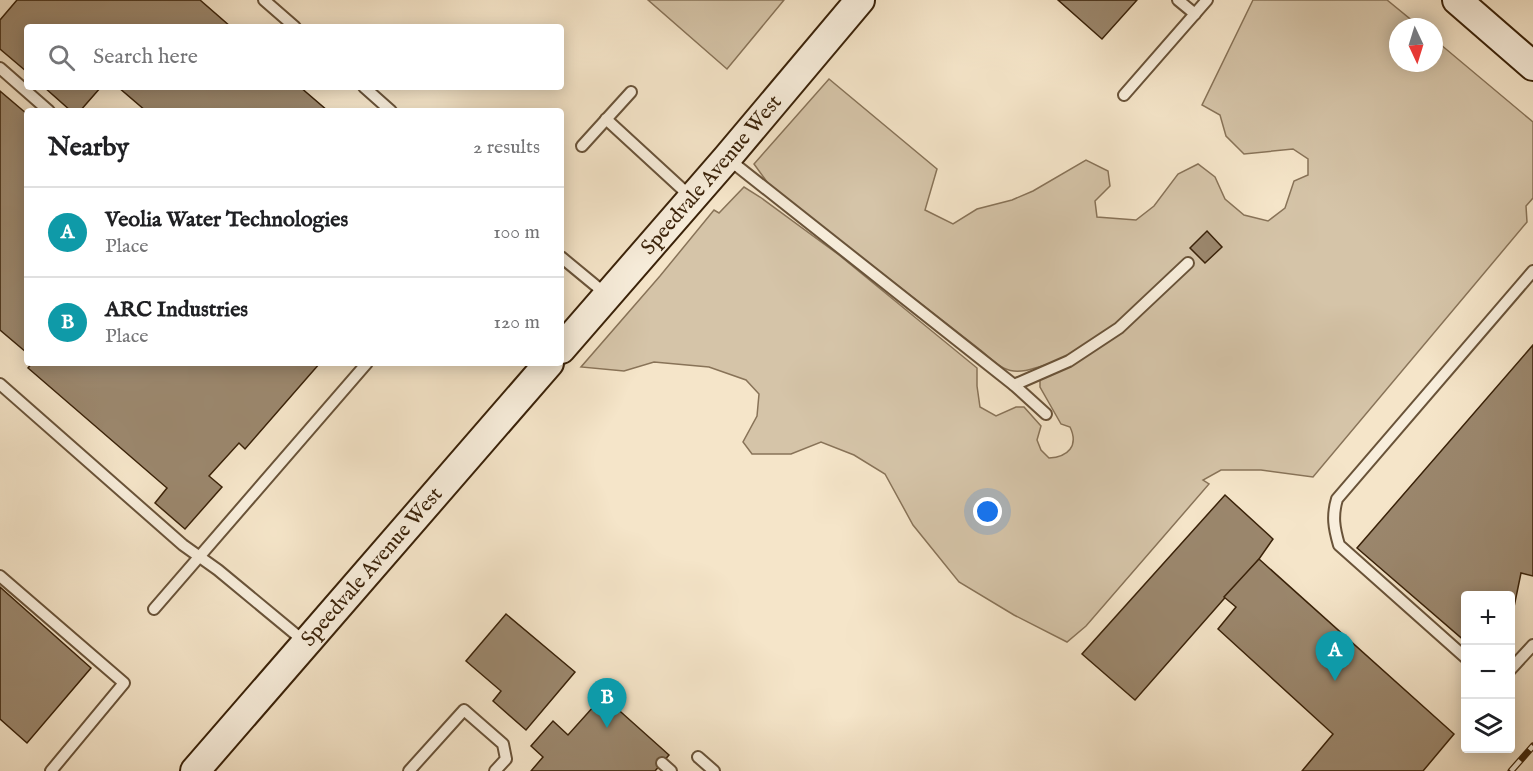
<!DOCTYPE html>
<html lang="en">
<head>
<meta charset="utf-8">
<style>
  body { margin:0; font-family:"IM FELL English",serif; background:#f6f6f6; color:#202124 }
  .controls { position:absolute; right:18px; bottom:18px; display:grid; overflow:hidden; border-radius:6px; box-shadow:0 3px 15px #0003 }
  .controls button { width:54px; height:54px; display:grid; place-items:center; padding:0; border:0; border-bottom:2px solid #e0e0e0; background:#fff; color:#202124; font:30px sans-serif }
  .compass { position:absolute; left:1389px; top:18px; width:54px; height:54px; border-radius:50%; background:#fff; box-shadow:0 3px 15px #0003; rotate:176deg }
  .you { position:absolute; left:988px; top:512px; width:21px; height:21px; margin:-15px; border:4px solid #fff; border-radius:50%; background:#1a73e8; box-shadow:0 0 0 9px #1a73e833 }
  .badge { display:grid; place-items:center; width:39px; height:39px; border-radius:50%; background:#8f2418; color:#fff; font-size:20px; font-weight:700 }
  .pin { position:absolute; translate:-50% -50px; filter:drop-shadow(0 2px 3px #0008) }
  .pin::after { content:''; position:absolute; top:32px; width:21px; height:18px; background:inherit; clip-path:polygon(0 0,100% 0,50% 100%) }
  .list { margin:0; padding:0; list-style:none }
  h2 { display:flex; justify-content:space-between; align-items:center; height:78px; margin:0; padding:0 24px; font-size:26px }
  h2 small { font-size:20px; font-weight:400; color:#757577 }
  .list li { display:grid; grid-template-columns:39px 1fr auto; gap:18px; align-items:center; box-sizing:border-box; height:90px; padding:0 24px; border-top:2px solid #e0e0e0 }
  .list b { display:block; font-size:22px; white-space:nowrap }
  .list p { margin:0; font-size:20px; white-space:nowrap; color:#757577 }
  .list em { font-size:20px; font-style:normal; color:#757577 }
  .icon { flex:none; width:33px; height:33px; fill:none; stroke:currentColor; stroke-width:2; stroke-linecap:round; stroke-linejoin:round }
  .map { position:relative; flex:none; width:1533px; height:771px; overflow:hidden }
  .search { position:absolute; background:#fff; box-shadow:0 3px 15px #0003; left:24px; top:24px; width:540px; height:66px; display:flex; align-items:center; gap:15px; box-sizing:border-box; padding:0 21px; border-radius:6px; color:#757577; font-size:22px }
  .panel { position:absolute; background:#fff; box-shadow:0 3px 15px #0003; left:24px; top:108px; width:540px; height:258px; border-radius:6px }
  .map>svg:first-child { display:block }
  .green { fill:#d5c4a8; stroke:#887358; stroke-width:1.5 }
  .building { fill:#9b876d; stroke:#3a2209; stroke-width:1.5 }
  .lines { fill:none; stroke-linecap:round; stroke-linejoin:round }
  .lane-casing { stroke:#695339; stroke-width:14 }
  .secondary-casing { stroke:#3a2209; stroke-width:32 }
  .lane { stroke:#f8eedc; stroke-width:10 }
  .secondary { stroke:#f8eedc; stroke-width:28 }
  .rail-casing { stroke:#3a2209; stroke-width:7 }
  .rail { stroke:#f8eedc; stroke-width:4.5; stroke-dasharray:14; stroke-linecap:butt }
  .labels { text-anchor:middle; dominant-baseline:central; stroke-width:5; stroke-linejoin:round; paint-order:stroke }
  .street-label { font-size:21px; fill:#3a2209; stroke:#f8eedc }
</style>
</head>
<body>
<div class="map">
<svg width="1533" height="771" viewBox="0 0 1533 771">
  <rect width="100%" height="100%" fill="#f5e5c9"/>
  <filter id="stains"><feTurbulence type="fractalNoise" baseFrequency=".00333" numOctaves="4"/><feColorMatrix values="0 0 0 0 .2 0 0 0 0 .09 0 0 0 0 .02 0 0 0 .5 -.17"/></filter>
  <radialGradient id="worn" r=".72"><stop offset=".6" stop-color="#630" stop-opacity="0"/><stop offset="1" stop-color="#630" stop-opacity=".3"/></radialGradient>
  <g class="green">
    <path d="M648 0H784L727 69Z"/>
    <path d="M1253 0H1387L1420 27H1398V63H1434V39L1533 122V198L1526 206 1527 222 1313 477 1261 470H1221L1203 480 1209 484 1086 626 1067 642 1014 615 959 582 913 525 885 474 854 455 821 442 791 454H752L743 442 757 416 759 394 746 380 709 367 654 362 624 371 581 367 660 276 714 210 719 213 744 187 760 197 839 255 977 368V386L980 407 996 416 1016 407H1024L1041 426 1037 440 1041 450 1049 458C1068 457 1079 446 1070 427L1061 424 1040 387V378L1057 370 1048 364C1010 377 1007 373 978 348L770 186 754 164 829 79 937 169 925 210 953 224 977 209 1012 200 1033 191 1086 160 1108 171 1110 186 1095 201 1097 217 1136 220 1154 206 1178 174 1198 164 1215 177 1225 199 1244 215 1268 221 1285 208 1294 181 1308 175V159L1293 149 1244 154 1226 136 1220 115 1202 105Z"/>
  </g>
  <g class="building">
    <path d="M17 0H200L231 27H27V72L0 49V20Z"/>
    <path d="M1058 0H1137L1102 39Z"/>
    <path d="M44 87H101L80 111H71Z"/>
    <path d="M118 87H300L328 111H146Z"/>
    <path d="M0 91 27 114V353L0 330Z"/>
    <path d="M1207 231 1222 247 1205 263 1190 248Z"/>
    <path d="M1533 345V576L1521 573 1514 607H1510V596H1466V642L1357 548Z"/>
    <path d="M32 363H320L245 449 239 443 209 476 222 487 185 529 155 503 167 488 28 368Z"/>
    <path d="M1225 495 1273 539 1259 559 1135 700 1082 654Z"/>
    <path d="M1259 559 1454 734 1423 771H1302L1333 734 1218 629 1236 607 1224 597Z"/>
    <path d="M0 587 91 668 27 743 0 719Z"/>
    <path d="M506 614 575 672 526 730 493 701 501 691 466 661Z"/>
    <path d="M603 696 669 755 655 771H531L543 757 531 746 553 721 568 735Z"/>
  </g>
  <g class="lines">
    <defs>
      <g id="lane">
        <path d="M264 0 295 27"/>
        <path d="M1178 0 1195 14"/>
        <path d="M0 68 49 111"/>
        <path d="M364 87 391 111"/>
        <path d="M1124 95 1207 0"/>
        <path d="M606 119 692 198"/>
        <path d="M582 146 631 92"/>
        <path d="M727 158 1014 385 1046 414"/>
        <path d="M561 257 607 295"/>
        <path d="M0 384 183 545 218 570 305 642"/>
        <path d="M1014 385 1069 361 1119 328 1188 263"/>
        <path d="M0 576 124 683 51 771"/>
        <path d="M154 609 367 363"/>
        <path d="M1466 658 1339 545C1334 528 1332 516 1337 499L1533 271"/>
        <path d="M1510 670 1533 645"/>
        <path d="M698 757 714 771"/>
        <path d="M662 763 671 771"/>
        <path d="M409 771 464 710 503 744 506 759 495 771"/>
      </g>
      <g id="secondary">
        <path d="M1457 0 1533 66"/>
        <path id="s1" d="M561 349 727 158 860 0"/>
        <path id="s2" d="M195 771 549 363"/>
      </g>
    </defs>
    <use href="#lane" class="lane-casing"/>
    <use href="#secondary" class="secondary-casing"/>
    <use href="#lane" class="lane"/>
    <use href="#secondary" class="secondary"/>
    <defs>
      <path id="rail" d="M1511 771 1533 746"/>
    </defs>
    <use href="#rail" class="rail-casing"/>
    <use href="#rail" class="rail"/>
  </g>
  <g class="labels">
    <g class="street-label">
      <text stroke="none"><textPath href="#s1" startOffset="230">Speedvale Avenue West</textPath></text>
      <text stroke="none"><textPath href="#s2" startOffset="270">Speedvale Avenue West</textPath></text>
    </g>
  </g>
  <rect width="100%" height="100%" filter="url(#stains)"/>
  <rect width="100%" height="100%" fill="url(#worn)"/>
</svg>
<div class="controls">
<button>+</button>
<button>−</button>
<button><svg class="icon" aria-label="layers" viewBox="0 0 24 24"><path d="M12 4l9 5-9 5-9-5zM3 14l9 5 9-5"/></svg></button>
</div>
<svg class="compass" viewBox="-18 -18 36 36"><path d="M0-13l5 13h-10z" fill="#e53935"/><path d="M0 13l5-13h-10z" fill="#757577"/></svg>
<div class="you"></div>
<div class="pin badge" style="left:1335px;top:681px;background:#0f9aa8">A</div>
<div class="pin badge" style="left:607px;top:728px;background:#0f9aa8">B</div>
<div class="search"><svg class="icon" aria-label="search" viewBox="0 0 24 24"><circle cx="10" cy="10" r="6"/><path d="M15 15l6 6"/></svg>Search here</div>
<section class="panel">
<h2>Nearby<small>2 results</small></h2>
<ul class="list">
<li><span class="badge" style="background:#0f9aa8">A</span><div><b>Veolia Water Technologies</b><p>Place</p></div><em>100 m</em></li>
<li><span class="badge" style="background:#0f9aa8">B</span><div><b>ARC Industries</b><p>Place</p></div><em>120 m</em></li>
</ul>
</section>
</div>
</body>
</html>
